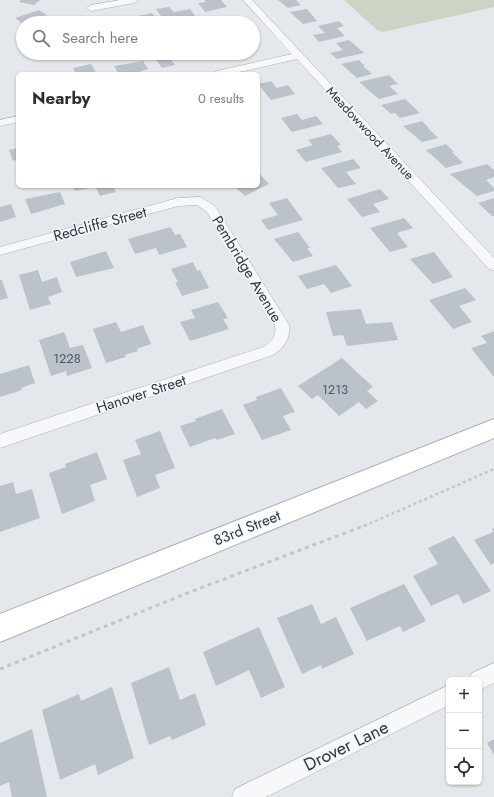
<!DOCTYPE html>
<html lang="en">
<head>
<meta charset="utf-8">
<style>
  body { margin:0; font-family:Jost,sans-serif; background:#f2f2f3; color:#2b2b33 }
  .controls { position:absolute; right:12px; bottom:12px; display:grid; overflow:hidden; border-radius:6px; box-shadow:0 1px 3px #0004 }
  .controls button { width:36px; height:36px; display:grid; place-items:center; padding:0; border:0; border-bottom:1px solid #e1e1e2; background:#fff; color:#2b2b33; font:20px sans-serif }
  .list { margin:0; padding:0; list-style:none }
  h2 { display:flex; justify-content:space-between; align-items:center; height:52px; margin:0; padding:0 16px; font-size:17px }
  h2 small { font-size:13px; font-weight:400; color:#7c7c81 }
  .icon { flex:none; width:22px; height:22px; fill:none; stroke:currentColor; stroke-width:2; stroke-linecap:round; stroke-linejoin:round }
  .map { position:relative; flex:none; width:494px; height:797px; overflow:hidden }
  .search { position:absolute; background:#fff; box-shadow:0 1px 3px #0004; left:16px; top:16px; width:244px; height:44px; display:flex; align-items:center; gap:10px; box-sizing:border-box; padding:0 14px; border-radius:22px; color:#7c7c81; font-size:15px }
  .panel { position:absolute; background:#fff; box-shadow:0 1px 3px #0004; left:16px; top:72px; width:244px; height:116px; border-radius:6px }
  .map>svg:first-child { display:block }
  .green { fill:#ccd5c5 }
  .building { fill:#bbc2c9 }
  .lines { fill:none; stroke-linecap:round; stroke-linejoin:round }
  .street-casing { stroke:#a9b0b6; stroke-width:1 }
  .secondary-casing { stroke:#a9b0b6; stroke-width:2 }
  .path-far1 { stroke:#c2c6cb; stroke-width:2.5; stroke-dasharray:3 3; stroke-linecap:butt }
  .path { stroke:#c2c6cb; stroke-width:3; stroke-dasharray:4 4; stroke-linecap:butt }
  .street { fill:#f7f8fa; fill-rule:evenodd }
  .secondary { fill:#fff; fill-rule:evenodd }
  .labels { text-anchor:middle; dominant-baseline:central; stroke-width:3; stroke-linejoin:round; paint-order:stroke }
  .far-street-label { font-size:13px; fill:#2c3844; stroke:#f4f7f9 }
  .number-label { font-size:13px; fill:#505a65 }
  .street-label { font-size:15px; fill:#2c3844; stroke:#f4f7f9 }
  .near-street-label { font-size:18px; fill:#2c3844; stroke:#f4f7f9 }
</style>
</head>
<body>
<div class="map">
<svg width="494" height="797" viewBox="0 0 494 797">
  <rect width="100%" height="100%" fill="#e4e8ec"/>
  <path class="green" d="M344 0H494V7L383 32 377 30Z"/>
  <g class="building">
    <path d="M21 0H40L34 5 19 2Z"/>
    <path d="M204 0H221L227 7 205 12 198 3 206 2Z"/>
    <path d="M278 0H296L301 5 288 8Z"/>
    <path d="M169 7 174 12 190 9 196 17 166 23 156 9Z"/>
    <path d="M307 9 317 21 303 24 290 12Z"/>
    <path d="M39 10 47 15 37 18 44 23 23 24 15 18Z"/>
    <path d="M152 13 158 22 128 23 125 19Z"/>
    <path d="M339 21 344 26 337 28 345 36 319 42 313 35 325 33 318 26Z"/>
    <path d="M349 40 364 53 337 59 330 53 343 50 336 43Z"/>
    <path d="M154 53H177L180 57 170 58 175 65 162 68 152 54Z"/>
    <path d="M192 53H222L223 54 196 59Z"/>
    <path d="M359 60 365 66H363L372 74 357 78 341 64Z"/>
    <path d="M143 61 148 69 133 74H119L114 66Z"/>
    <path d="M91 64 97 74H76L73 68Z"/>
    <path d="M389 75 398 84 389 86 398 94 379 99 359 82Z"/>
    <path d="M271 81 277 88 288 85 295 94 271 100 258 84Z"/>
    <path d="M405 99 420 113 400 118 395 113 391 114 381 105Z"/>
    <path d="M297 114 302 120 316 116 323 124 292 132 281 118Z"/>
    <path d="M422 121 429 128H428L438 138 422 142 403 126Z"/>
    <path d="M331 134 341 145 337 146 342 152 306 162 296 150 313 145 308 140Z"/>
    <path d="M446 144 454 152H452L463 163 446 168 426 150Z"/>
    <path d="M18 148V159L13 161 9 150Z"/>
    <path d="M353 159 361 168 346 172 356 184 338 188 321 168Z"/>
    <path d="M487 164 494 170V177L486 180 494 188V191L477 196 450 174Z"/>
    <path d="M258 172 269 184 245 196 235 187 258 186Z"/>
    <path d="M73 186H93L94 187 75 191Z"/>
    <path d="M95 186H113L116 192 100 196Z"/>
    <path d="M380 189 389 199 373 204 380 212 362 217 347 199Z"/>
    <path d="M60 192 65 204 31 214 25 199Z"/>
    <path d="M287 198 303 220 268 230 261 220 278 215 269 203Z"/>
    <path d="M494 198V216H492L478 203Z"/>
    <path d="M11 204 16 217 0 222V207Z"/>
    <path d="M404 218 413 228 397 233 408 247 390 252 370 228Z"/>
    <path d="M170 227 175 235 180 234 187 247 159 255 156 248 135 254 128 239Z"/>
    <path d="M298 232 310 248H307L313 256 293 262 274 239Z"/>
    <path d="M106 251 114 268 76 277 70 262Z"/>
    <path d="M434 252 453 277 433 284 410 259Z"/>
    <path d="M193 262 197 271 200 270 209 288 182 296 175 282H178L171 269Z"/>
    <path d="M336 265 352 286 331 293 324 284 307 289 298 276Z"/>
    <path d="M38 270 42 282 57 277 62 292 48 297 51 304 30 310 19 275Z"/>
    <path d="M0 280H2L8 298 0 300Z"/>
    <path d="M465 288 476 300 459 306 472 322 453 329 429 300Z"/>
    <path d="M218 302 228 318 223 319 229 329 190 341 180 322 195 318 191 310Z"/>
    <path d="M361 309 366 324 392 322 398 340 347 346 343 335 333 336 326 312Z"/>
    <path d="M116 322 121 332 143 325 151 344 137 349 138 351 125 355 126 357 106 363 93 329Z"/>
    <path d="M494 331V377L471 348 487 343 481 336Z"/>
    <path d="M64 332 70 348 83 345 92 368 67 376 66 371 51 376 39 340Z"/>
    <path d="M342 358 373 387 367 391 378 401 366 409 359 402 339 416 318 395 312 399 298 386Z"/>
    <path d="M29 365 35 383 21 388 22 390 0 397V374Z"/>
    <path d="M281 388 295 412 283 416 291 430 262 440 243 405 257 400 256 397Z"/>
    <path d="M222 409 235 434 217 440 215 438 190 447 180 426 196 421 195 419Z"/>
    <path d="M160 431 175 468 155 475 160 488 137 497 123 460 141 454 135 440Z"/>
    <path d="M97 452 107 479 90 485 95 501 62 514 49 473 66 467 65 464Z"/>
    <path d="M13 482 16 494 32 489 40 518 0 532V486Z"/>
    <path d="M494 528V563L491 565 474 540 493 532 492 529Z"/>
    <path d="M454 536 491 591 463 604 458 594 431 606 413 576 438 564 428 548Z"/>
    <path d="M404 584 426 621 403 632 400 626 367 641 350 608Z"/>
    <path d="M312 604 321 624 336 617 354 654 322 669 321 665 302 674 277 618Z"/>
    <path d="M259 627 285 687 261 698 249 670 216 686 203 652Z"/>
    <path d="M169 667 180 700 195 693 206 725 172 740 170 736 149 745 131 683Z"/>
    <path d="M112 687 134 758 98 775 95 764 60 780 42 710 79 694 81 701Z"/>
    <path d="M32 729 47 797H12L9 782 0 786V743Z"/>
    <path d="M494 739V755L487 743Z"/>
  </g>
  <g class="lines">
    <defs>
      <g id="street">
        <path d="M120 0H138L134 3 91 11 87 8 91 5Z"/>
        <path d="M243 0H252L494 258V270L489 269 297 59 230 74H212L217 71 292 54Z"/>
        <path d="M18 116V122L0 126V120Z"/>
        <path d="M200 197 215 206 289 325C291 338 284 348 273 355L0 448V434L263 347C272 342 277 336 275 325L207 212 197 205 178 206 0 255V247L178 198Z"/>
        <path d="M494 663V683L479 690V680H469L472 673Z"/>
        <path d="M449 685V705L266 797H232L235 789Z"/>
      </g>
      <path id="secondary" d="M494 419V438L0 642V614Z"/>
    </defs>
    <use href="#street" class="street-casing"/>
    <use href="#secondary" class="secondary-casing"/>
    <path class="path-far1" d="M364 526 494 469"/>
    <path class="path" d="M0 669 190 592 366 525"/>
    <use href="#street" class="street"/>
    <use href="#secondary" class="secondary"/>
  </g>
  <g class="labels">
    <g class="far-street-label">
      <text transform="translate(370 133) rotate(47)">Meadowwood Avenue</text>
    </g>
    <g class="number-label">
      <text x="67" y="358">1228</text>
      <text x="335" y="389">1213</text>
    </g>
    <g class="street-label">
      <text transform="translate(100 224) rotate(-15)">Redcliffe Street</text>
      <text transform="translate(247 269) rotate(59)">Pembridge Avenue</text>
      <text transform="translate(141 394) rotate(-18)">Hanover Street</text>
      <text transform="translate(247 528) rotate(-22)">83rd Street</text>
    </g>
    <g class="near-street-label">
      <text transform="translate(346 746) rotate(-26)">Drover Lane</text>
    </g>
  </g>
</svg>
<div class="controls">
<button>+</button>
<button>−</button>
<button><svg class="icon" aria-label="locate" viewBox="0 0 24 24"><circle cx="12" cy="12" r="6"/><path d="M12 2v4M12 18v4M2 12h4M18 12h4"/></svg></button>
</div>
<div class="search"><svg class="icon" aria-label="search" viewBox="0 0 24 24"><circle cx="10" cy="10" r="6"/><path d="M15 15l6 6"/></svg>Search here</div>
<section class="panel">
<h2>Nearby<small>0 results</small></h2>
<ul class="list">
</ul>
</section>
</div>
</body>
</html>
